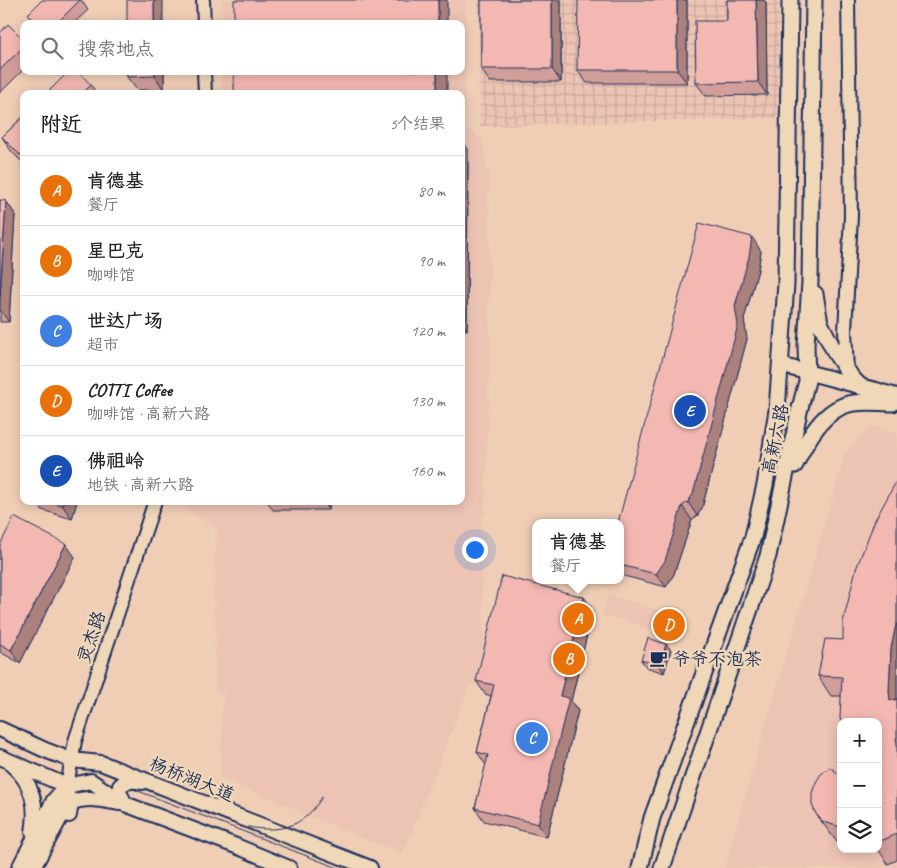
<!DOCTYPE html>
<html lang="zh">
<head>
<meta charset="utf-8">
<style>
  body { margin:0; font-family:Caveat,"LXGW WenKai TC",sans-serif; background:#f2f2f2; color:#202124 }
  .controls { position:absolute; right:15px; bottom:15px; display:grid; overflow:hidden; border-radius:10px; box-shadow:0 2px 12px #0003 }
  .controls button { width:45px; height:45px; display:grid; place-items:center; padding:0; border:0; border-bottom:1px solid #e0e0e0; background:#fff; color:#202124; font:25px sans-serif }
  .you { position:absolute; left:474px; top:549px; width:18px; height:18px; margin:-12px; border:4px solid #fff; border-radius:50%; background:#1a73e8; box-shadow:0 0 0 8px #1a73e833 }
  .badge { display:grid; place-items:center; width:32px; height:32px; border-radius:50%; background:#1b2f5e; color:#fff; font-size:16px; font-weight:700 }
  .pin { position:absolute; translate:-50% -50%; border:2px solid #fff; box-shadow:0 1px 5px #0006 }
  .popup { position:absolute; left:532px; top:519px; width:92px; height:65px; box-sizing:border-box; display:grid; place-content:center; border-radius:10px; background:#fff; filter:drop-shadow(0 1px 4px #0005); font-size:16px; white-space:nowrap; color:#757577 }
  .popup b { font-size:19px; color:#202124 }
  .popup::after { content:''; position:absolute; left:50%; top:100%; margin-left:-10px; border:10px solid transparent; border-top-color:#fff }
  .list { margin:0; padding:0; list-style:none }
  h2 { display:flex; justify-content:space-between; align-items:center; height:65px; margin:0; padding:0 20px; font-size:21px }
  h2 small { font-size:16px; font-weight:400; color:#757577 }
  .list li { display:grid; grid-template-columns:32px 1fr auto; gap:15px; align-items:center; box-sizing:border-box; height:70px; padding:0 20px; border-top:1px solid #e0e0e0 }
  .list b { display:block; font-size:19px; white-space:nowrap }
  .list p { margin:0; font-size:16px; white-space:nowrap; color:#757577 }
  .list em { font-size:16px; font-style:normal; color:#757577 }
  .icon { flex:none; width:28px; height:28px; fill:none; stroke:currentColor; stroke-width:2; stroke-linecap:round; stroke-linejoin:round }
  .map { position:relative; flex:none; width:897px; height:868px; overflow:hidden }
  .search { position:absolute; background:#fff; box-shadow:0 2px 12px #0003; left:20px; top:20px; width:445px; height:55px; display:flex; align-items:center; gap:12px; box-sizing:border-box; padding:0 18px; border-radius:10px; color:#757577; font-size:19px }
  .panel { position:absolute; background:#fff; box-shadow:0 2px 12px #0003; left:20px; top:90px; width:445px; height:415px; border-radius:10px }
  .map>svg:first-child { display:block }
  .built { fill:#edc4b3; fill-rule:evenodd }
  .industrial { fill:url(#industrial-grid) }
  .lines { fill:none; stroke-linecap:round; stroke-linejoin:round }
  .tertiary-casing { stroke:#1b2f5e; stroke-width:16 }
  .secondary-casing { stroke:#1b2f5e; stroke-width:18 }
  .primary-casing { stroke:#1b2f5e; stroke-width:19 }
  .tertiary { stroke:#efd7b7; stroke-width:12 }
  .secondary { stroke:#efd7b7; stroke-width:14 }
  .primary { stroke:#efd7b7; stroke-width:15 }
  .tram { stroke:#1b2f5e; stroke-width:1 }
  .wall { fill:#d29e99; stroke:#1b2f5e }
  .shaded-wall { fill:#ab817d; stroke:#1b2f5e }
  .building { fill:#f4b8b2; stroke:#1b2f5e }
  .labels { text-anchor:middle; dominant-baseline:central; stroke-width:5; stroke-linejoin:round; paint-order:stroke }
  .street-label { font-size:18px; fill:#1b2f5e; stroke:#efd7b7 }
  .poi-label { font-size:18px; fill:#1b2f5e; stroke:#efd7b7; text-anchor:start }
</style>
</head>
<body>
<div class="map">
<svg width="897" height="868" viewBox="0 0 897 868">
  <defs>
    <pattern id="industrial-grid" width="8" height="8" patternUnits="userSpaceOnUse" patternTransform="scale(1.25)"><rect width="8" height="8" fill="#edc4b3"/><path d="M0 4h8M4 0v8" fill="none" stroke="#cba99c"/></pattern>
  </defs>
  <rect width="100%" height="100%" fill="#f0ceb6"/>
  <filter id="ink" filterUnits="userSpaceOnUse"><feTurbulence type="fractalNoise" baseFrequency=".02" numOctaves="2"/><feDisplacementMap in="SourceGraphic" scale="10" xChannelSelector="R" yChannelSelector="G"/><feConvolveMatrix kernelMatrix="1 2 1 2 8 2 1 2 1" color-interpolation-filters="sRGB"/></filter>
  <g filter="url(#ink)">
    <g class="built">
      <path d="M222 0H466L464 129 475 133 482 140 485 148 486 168 489 172 490 364 485 516 481 518 485 681 470 685 403 854 354 835 220 777 223 695 216 692 214 596 216 528 178 504V501H461V94H221V71H461V24H222Z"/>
      <path d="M870 426 897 432V868H724L845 453ZM841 722H878V849H841Z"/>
      <path d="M608 594 682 617 676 636 602 615Z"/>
    </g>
    <path class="industrial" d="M478 0H779L780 118 480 126Z"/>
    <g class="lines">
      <defs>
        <g id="tertiary">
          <path d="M203 0 204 24"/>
          <path d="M204 71 205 94"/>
          <path d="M847 370 845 331 851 216 848 0"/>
          <path d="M67 786 75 741 155 501"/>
        </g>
        <g id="secondary">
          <path d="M780 365 897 396"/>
          <path d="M0 729 45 750 71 760 101 763 370 868"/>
          <path d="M0 757 67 786 91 781 125 804 236 846 289 868"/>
          <path d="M11 764C32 781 38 806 33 832"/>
          <path d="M125 804 119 792 120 786C126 780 134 780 142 782"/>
          <path d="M69 815 71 803C87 796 103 800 119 803"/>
          <path d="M19 868 54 800 67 786V805L33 868"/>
        </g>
        <g id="primary">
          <path d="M815 294 820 323 836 354 852 378 861 387 878 391"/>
          <path d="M795 465C806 441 824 407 854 403 867 401 881 403 893 403"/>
          <path d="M640 868 652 818 753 537 765 485 777 410 786 284 790 0"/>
          <path d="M662 868 768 556 799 412 807 381 806 345 810 282 814 0"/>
        </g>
      </defs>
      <use href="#tertiary" class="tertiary-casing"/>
      <use href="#secondary" class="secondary-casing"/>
      <use href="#primary" class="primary-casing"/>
      <use href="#tertiary" class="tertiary"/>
      <use href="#secondary" class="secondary"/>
      <use href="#primary" class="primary"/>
      <g class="tram">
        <path d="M133 789 338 868"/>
        <path d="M248 827C281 833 304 827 322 797"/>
      </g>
    </g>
    <g class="wall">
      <path d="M81 0 88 10 73 24H35L28 14Z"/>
      <path d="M481 0H561V82H490L481 69Z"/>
      <path d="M687 0V83H587L577 70Z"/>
      <path d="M727 0H764L766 2 767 95 706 96 696 83 727 21Z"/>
      <path d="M0 33 24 40V69L0 93Z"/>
      <path d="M127 71H164V90H137L127 77Z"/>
      <path d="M91 85 97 94H46Z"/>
      <path d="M24 116V164L11 151 2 137Z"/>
      <path d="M461 139 468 149 467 330H461Z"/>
      <path d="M0 200 6 201 15 214 9 322H0Z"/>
      <path d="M761 251 758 270 744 319 747 339 702 508 697 516 692 520 674 574 666 587 620 575V523Z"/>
      <path d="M897 480V860L888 864 878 849V722L841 696H831L818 676 843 640Z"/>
      <path d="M36 501H77L72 519 42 510Z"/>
      <path d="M267 501H329V510H273Z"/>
      <path d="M0 545 75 557 20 663 0 652Z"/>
      <path d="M593 610 571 701 578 711 547 837 484 821 475 808 486 765 477 752 491 696 485 694 476 681Z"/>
      <path d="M671 650 664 673 646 667 641 660Z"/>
      <path d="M840 775H841V843L837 842 830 833 816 814Z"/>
    </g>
    <g class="shaded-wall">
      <rect x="154" y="0" width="9" height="24"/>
      <rect x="438" y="0" width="9" height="24"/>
      <path d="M552 0H561V82L552 69Z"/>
      <path d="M677 0H687V83L677 70Z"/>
      <path d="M756 0H764L766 2 767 95 758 82Z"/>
      <path d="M155 71H164V90L155 76Z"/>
      <rect x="437" y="71" width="10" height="23"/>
      <path d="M461 139 468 149 467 330 461 321Z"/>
      <path d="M6 201 15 214 9 322 0 310V297Z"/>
      <path d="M752 237 761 251 758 270 744 319 747 339 702 508 697 516 688 502Z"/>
      <path d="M64 501H77L72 519 62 505Z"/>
      <path d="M323 501H329V510Z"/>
      <path d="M682 506 692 520 674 574 666 587 656 574Z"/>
      <path d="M66 544 75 557 20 663 11 650Z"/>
      <path d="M584 597 593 610 571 701 578 711 547 837 538 824 560 696Z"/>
      <path d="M896 624 897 626V711L890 701 889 691 891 649Z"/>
      <path d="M666 644 671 650 664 673 660 666Z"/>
    </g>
    <g class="building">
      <path d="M42 0H80L56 24H38L28 14Z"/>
      <rect x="127" y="0" width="27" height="24"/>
      <rect x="234" y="0" width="204" height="24"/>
      <rect x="481" y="0" width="71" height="69"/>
      <path d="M578 0H677V70H577Z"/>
      <path d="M727 0H756L758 82 696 83 695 21H727Z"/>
      <path d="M8 24 24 40V46L0 70V33Z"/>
      <path d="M69 71H78L91 85 82 94H46Z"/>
      <path d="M127 71H155V76L127 77Z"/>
      <rect x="234" y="71" width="203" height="23"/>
      <path d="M24 116V151L20 155 2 137Z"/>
      <path d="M0 200 6 201 0 297Z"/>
      <path d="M699 223 752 237 749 257 735 306 738 325 693 494 688 502 682 506 665 561 656 574 620 565V523H618Z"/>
      <path d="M897 480V624H896L891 649 889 691 890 701 897 699V738H896L897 743V834L878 842V722H841L840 718 842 677 818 676 825 639 843 640V622L856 569 875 520Z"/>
      <path d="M48 501H64L62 505Z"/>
      <path d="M14 517 66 544 11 650 0 644V545Z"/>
      <path d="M502 576 584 597 560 696 569 698 538 824 475 808 488 755 477 752 494 685 476 681Z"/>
      <path d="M648 638 666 644 660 666 641 660Z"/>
      <path d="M830 767 840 775H841V827L823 822 816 814 812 805V793L816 782 821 774Z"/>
    </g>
  </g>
  <defs>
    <symbol id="cafe-bare" viewBox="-9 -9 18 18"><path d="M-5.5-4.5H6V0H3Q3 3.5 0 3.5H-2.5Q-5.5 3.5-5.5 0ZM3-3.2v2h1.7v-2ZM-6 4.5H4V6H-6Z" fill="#1b2f5e" stroke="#efd7b7" stroke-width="2.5" paint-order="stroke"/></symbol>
  </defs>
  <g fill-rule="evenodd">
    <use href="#cafe-bare" x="646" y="646" width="25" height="25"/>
  </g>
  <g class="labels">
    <g class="street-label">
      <text transform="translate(775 439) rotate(-78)">高新六路</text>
      <text transform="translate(91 637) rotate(-71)">灵杰路</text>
      <text transform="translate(192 779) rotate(22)">杨桥湖大道</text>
    </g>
    <g class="poi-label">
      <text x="672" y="659">爷爷不泡茶</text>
    </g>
  </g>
</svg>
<div class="controls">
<button>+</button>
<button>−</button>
<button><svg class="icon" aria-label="layers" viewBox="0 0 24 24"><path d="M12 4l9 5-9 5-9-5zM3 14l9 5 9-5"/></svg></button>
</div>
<div class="you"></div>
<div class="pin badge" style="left:578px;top:619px;background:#e8710a">A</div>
<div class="popup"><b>肯德基</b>餐厅</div>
<div class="pin badge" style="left:569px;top:659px;background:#e8710a">B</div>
<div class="pin badge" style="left:532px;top:738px;background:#3f7fe0">C</div>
<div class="pin badge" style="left:669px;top:625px;background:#e8710a">D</div>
<div class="pin badge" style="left:690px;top:411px;background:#1a4fb4">E</div>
<div class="search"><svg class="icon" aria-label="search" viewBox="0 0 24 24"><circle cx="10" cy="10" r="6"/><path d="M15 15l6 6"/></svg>搜索地点</div>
<section class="panel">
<h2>附近<small>5个结果</small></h2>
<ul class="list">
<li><span class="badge" style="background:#e8710a">A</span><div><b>肯德基</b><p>餐厅</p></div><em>80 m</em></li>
<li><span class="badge" style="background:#e8710a">B</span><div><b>星巴克</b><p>咖啡馆</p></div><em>90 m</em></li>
<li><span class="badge" style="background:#3f7fe0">C</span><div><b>世达广场</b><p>超市</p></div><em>120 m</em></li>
<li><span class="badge" style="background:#e8710a">D</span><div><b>COTTI Coffee</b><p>咖啡馆 · 高新六路</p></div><em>130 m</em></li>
<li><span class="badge" style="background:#1a4fb4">E</span><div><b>佛祖岭</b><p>地铁 · 高新六路</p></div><em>160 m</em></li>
</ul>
</section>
</div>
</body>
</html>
